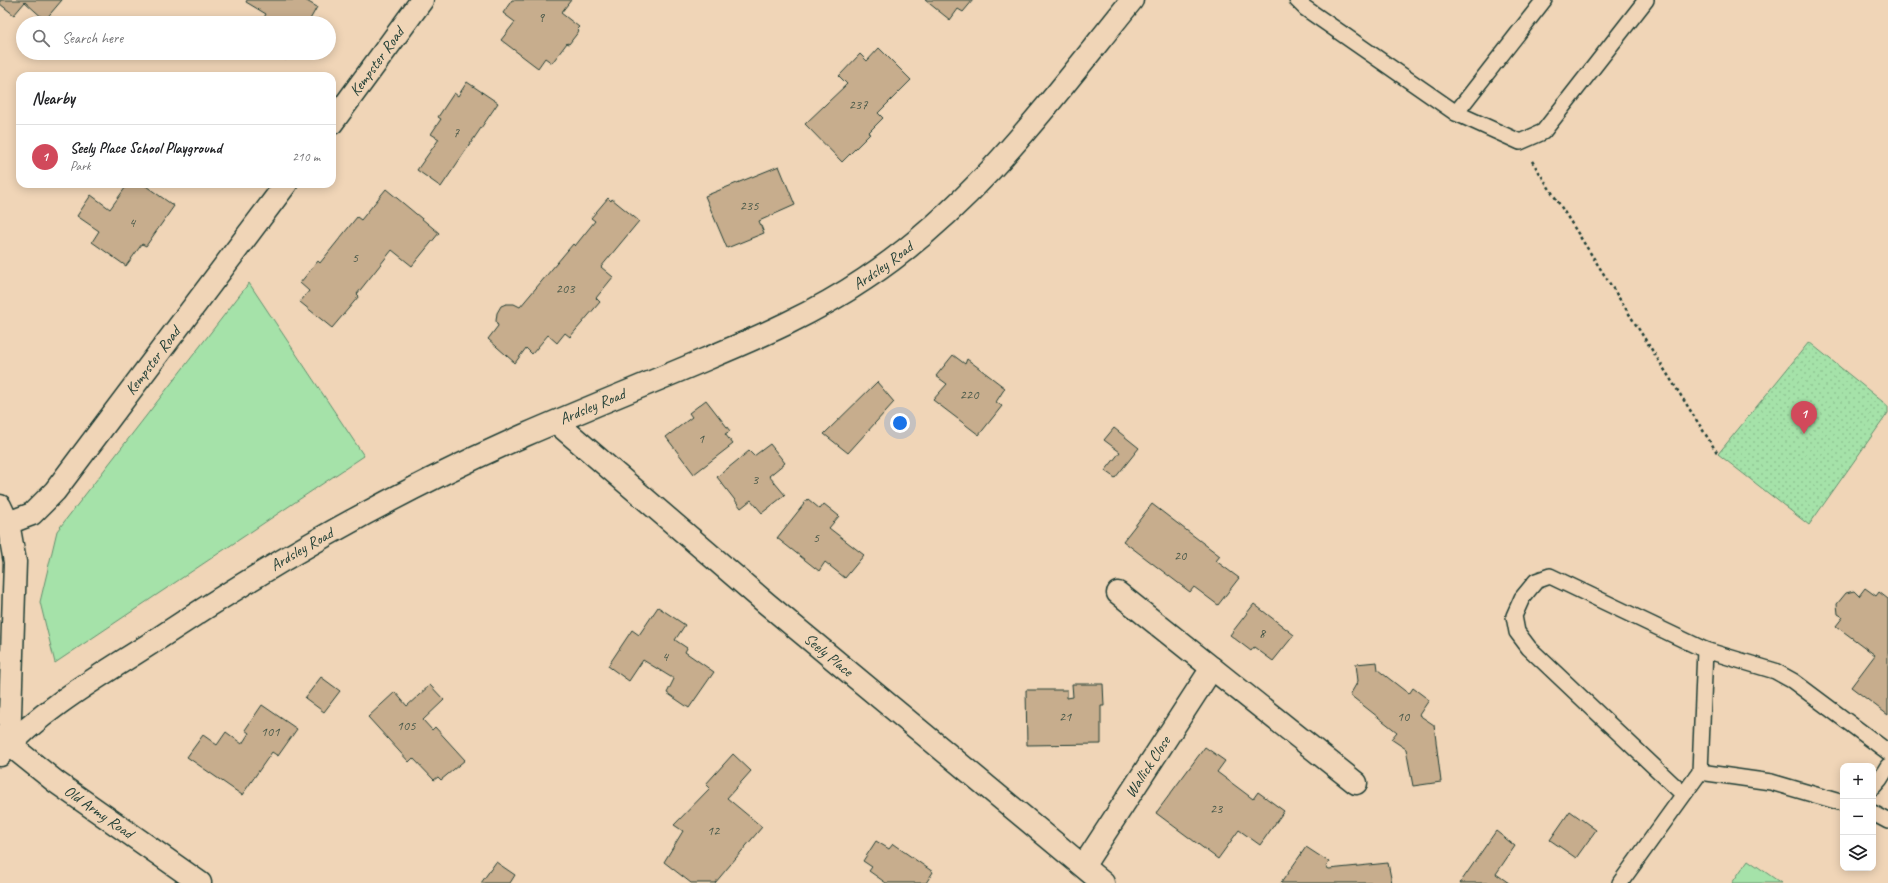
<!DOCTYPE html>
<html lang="en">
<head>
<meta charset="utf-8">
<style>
  body { margin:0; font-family:Caveat,sans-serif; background:#f2f2f2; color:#202124 }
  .controls { position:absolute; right:12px; bottom:12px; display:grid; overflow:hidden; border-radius:8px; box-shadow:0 2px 10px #0003 }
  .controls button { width:36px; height:36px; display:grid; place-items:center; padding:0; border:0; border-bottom:1px solid #e0e0e0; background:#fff; color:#202124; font:20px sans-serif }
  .you { position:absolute; left:900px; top:423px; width:14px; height:14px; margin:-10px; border:3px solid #fff; border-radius:50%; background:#1a73e8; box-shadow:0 0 0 6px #1a73e833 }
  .badge { display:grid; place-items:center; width:26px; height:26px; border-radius:50%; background:#d1495b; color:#fff; font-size:13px; font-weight:700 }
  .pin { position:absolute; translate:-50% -33px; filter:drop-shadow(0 1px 2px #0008) }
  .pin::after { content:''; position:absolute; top:21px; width:14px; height:12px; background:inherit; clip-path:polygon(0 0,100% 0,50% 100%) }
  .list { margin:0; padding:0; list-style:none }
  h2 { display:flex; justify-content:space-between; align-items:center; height:52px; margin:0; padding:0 16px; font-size:17px }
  h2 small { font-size:13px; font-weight:400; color:#757577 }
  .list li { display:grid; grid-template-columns:26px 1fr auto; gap:12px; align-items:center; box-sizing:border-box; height:64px; padding:0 16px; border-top:1px solid #e0e0e0 }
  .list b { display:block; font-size:15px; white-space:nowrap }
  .list p { margin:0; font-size:13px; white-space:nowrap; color:#757577 }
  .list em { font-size:13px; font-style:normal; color:#757577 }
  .icon { flex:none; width:22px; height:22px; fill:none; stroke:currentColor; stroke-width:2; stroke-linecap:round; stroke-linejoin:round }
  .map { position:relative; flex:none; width:1888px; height:883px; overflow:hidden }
  .search { position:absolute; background:#fff; box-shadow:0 2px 10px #0003; left:16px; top:16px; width:320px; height:44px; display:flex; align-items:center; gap:10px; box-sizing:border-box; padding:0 14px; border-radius:22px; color:#757577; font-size:15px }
  .panel { position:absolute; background:#fff; box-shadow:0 2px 10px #0003; left:16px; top:72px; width:320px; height:116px; border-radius:12px }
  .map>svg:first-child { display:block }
  .grass { fill:#a5e2a9; stroke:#62906e }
  .park { fill:url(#park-dots); stroke:#62906e }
  .building { fill:#c7ad8d; stroke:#1f3d34 }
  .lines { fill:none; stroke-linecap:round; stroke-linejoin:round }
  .lane-casing { stroke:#1f3d34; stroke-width:18 }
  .street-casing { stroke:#1f3d34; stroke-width:25 }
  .secondary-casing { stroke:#1f3d34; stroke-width:25 }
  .path { stroke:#1f3d34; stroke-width:2.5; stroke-dasharray:3 3; stroke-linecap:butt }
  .lane { stroke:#f0d5b7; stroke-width:15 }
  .street { stroke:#f0d5b7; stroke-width:22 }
  .secondary { stroke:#f0d5b7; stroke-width:22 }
  .labels { text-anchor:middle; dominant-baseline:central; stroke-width:3; stroke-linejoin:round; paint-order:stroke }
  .number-label { font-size:14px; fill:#49594a }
  .street-label { font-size:16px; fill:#1f3d34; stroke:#f0d5b7 }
</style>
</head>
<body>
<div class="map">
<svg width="1888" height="883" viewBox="0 0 1888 883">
  <defs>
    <pattern id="park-dots" width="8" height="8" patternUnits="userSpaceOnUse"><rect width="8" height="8" fill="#a5e2a9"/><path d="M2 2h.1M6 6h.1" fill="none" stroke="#8ec392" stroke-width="1.8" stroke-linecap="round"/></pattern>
  </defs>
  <rect width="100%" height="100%" fill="#f0d5b7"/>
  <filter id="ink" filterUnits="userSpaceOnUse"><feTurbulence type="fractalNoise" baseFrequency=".025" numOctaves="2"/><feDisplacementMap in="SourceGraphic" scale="8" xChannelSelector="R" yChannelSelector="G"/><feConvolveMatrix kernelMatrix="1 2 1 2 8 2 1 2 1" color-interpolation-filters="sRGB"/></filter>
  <g filter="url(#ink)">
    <g class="grass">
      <path d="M249 283 364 456 55 663 40 602 57 531Z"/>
      <path d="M1748 860 1781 883H1732Z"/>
    </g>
    <path class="park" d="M1809 342 1888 406V413L1809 525 1718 454Z"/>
    <g class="building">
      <path d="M0 0H62L45 20 25 2 14 15 0 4Z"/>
      <path d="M247 0H305L317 7 308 23H261L266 14 246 2Z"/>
      <path d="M512 0H571L561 13 579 27 577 29 579 31 569 44 567 43 552 63 545 58 538 68 501 40 515 22 503 13Z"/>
      <path d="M925 0H973L963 12 958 9 950 20Z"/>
      <path d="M879 48 911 80 878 113 883 118 868 133 870 134 842 162 805 124 847 84 839 76 860 54 867 61Z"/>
      <path d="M274 53H290L286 60Z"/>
      <path d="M467 82 498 103 441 187 417 170 439 139 431 134 441 119 438 117 454 93 458 96Z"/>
      <path d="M779 166 795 205 759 221 764 233 727 248 705 196Z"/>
      <path d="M128 184H143L174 206 146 246 142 244 126 266 92 242 99 231 77 216 91 195 110 209Z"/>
      <path d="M386 189 439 233 412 266 392 250 357 294 359 296 332 328 300 302 309 291 300 283 318 261 320 263 357 217 361 220Z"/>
      <path d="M608 198 611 201 612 199 639 221 601 267 613 277 596 298 600 302 570 337 565 333 557 343 548 335 532 354 526 348 515 363 488 339 498 326 496 321 497 313 501 306 506 304H514L520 307 573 244 575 246 595 221 591 218Z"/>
      <path d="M953 355 965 364 967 359 1005 388 996 402 1002 406 979 435 933 400 947 384 936 376Z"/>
      <path d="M877 382 894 402 848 453 824 434Z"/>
      <path d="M706 400 730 431 725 434 733 444 694 474 666 437 692 417 689 413Z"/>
      <path d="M1114 428 1139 448 1115 478 1105 471 1120 452 1104 440Z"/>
      <path d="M770 444 785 463 769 476 785 495 762 513 751 500 741 508 717 477 749 451 754 456Z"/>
      <path d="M808 499 820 509 824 504 839 516 829 528 864 555 845 578 825 562 819 571 777 538Z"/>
      <path d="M1152 504 1220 556 1216 561 1239 578 1218 605 1194 587 1190 592 1123 541Z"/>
      <path d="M1865 588 1876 596 1879 592 1888 599V715L1851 687 1875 655 1836 626 1843 617 1838 614 1837 604 1846 593 1854 591 1859 596Z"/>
      <path d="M1254 604 1294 635 1273 661 1254 647 1251 651 1230 635Z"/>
      <path d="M658 607 685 625 675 640 687 648 685 652 714 672 689 708 667 693 674 679 643 660 629 681 608 666 632 630 639 635Z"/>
      <path d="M1377 662 1378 670 1409 694 1413 688 1429 700 1419 715 1434 725 1441 782 1413 786 1406 749 1391 739 1397 732 1350 695 1358 681 1356 664Z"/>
      <path d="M321 677 340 691 324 712 305 698Z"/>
      <path d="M1072 684H1103L1104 706H1101V744L1027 745 1026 690H1067V698L1073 697Z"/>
      <path d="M430 685 444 700 423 720 432 730 435 727 465 760 441 780 438 777 434 780 413 758 409 762 368 717 395 692 407 706Z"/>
      <path d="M262 705 297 729 278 756 272 752 242 795 187 757 203 735 217 745 226 732 242 744 249 733 245 730Z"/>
      <path d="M1205 747 1225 761 1217 772 1253 799 1258 792 1284 811 1260 845 1239 830 1218 859 1156 813Z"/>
      <path d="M733 754 751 771 727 798 762 827 715 883H691L664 862 683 831 674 825 710 788 706 784Z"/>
      <path d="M1570 811 1596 830 1576 858 1550 840Z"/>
      <path d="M1496 831 1515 846 1496 874 1509 883H1460Z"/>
      <path d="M876 841 889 849 893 844 933 872 926 883H886L869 871 872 867 863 861Z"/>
      <path d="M1306 847 1329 862 1326 867 1329 869 1388 863 1392 883H1281Z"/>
      <path d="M496 862 515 875 510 883H481Z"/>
    </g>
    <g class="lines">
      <defs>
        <g id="lane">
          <path d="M1297 0 1305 8 1456 113 1520 142 1543 132 1646 0"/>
          <path d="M1456 113 1544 0"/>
          <path d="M1700 772 1771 782 1843 803"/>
          <path d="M1873 787 1880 779 1888 766"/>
          <path d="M1683 794 1529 648 1517 632 1514 616 1522 598 1536 581 1550 576 1705 650"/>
          <path d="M1873 813 1888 821"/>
          <path d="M1620 883 1700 772 1705 650 1775 671 1793 681 1888 752"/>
        </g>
        <g id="street">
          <path id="s1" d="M332 123 422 0"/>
          <path id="s2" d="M557 423 766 603 1103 883"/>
          <path d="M0 506 8 523 15 562 9 745"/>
          <path id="s3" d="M8 523 32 514 55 491 286 184"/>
          <path d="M1118 593 1356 783"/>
          <path id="s4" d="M1084 865 1212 668"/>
        </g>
        <g id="secondary">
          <path id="s5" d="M0 737 56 782 200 883"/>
          <path id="s6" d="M0 755C44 707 102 675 156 640 273 562 396 492 525 435 585 409 645 385 704 360 759 337 815 313 865 279 974 207 1051 100 1132 0"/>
        </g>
      </defs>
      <use href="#lane" class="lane-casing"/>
      <use href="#street" class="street-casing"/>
      <use href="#secondary" class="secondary-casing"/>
      <path class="path" d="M1532 161 1718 454"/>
      <use href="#lane" class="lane"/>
      <use href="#street" class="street"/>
      <use href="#secondary" class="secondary"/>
    </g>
  </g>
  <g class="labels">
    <g class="number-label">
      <text x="541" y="17">9</text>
      <text x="858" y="104">237</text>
      <text x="456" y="132">7</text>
      <text x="749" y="205">235</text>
      <text x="132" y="222">4</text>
      <text x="355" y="257">5</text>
      <text x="565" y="288">203</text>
      <text x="969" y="394">220</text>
      <text x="701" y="438">1</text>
      <text x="755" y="479">3</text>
      <text x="816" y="537">5</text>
      <text x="1180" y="555">20</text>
      <text x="1262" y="633">8</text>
      <text x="665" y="656">4</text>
      <text x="1065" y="716">21</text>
      <text x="1403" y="716">10</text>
      <text x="406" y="725">105</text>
      <text x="270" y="731">101</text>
      <text x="1216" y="808">23</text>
      <text x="713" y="830">12</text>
    </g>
    <g class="street-label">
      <text stroke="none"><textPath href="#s1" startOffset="76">Kempster Road</textPath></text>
      <text stroke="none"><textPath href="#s6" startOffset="1014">Ardsley Road</textPath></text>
      <text stroke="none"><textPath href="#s3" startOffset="221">Kempster Road</textPath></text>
      <text stroke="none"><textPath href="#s6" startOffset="690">Ardsley Road</textPath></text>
      <text stroke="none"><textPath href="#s6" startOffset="366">Ardsley Road</textPath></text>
      <text stroke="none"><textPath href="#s2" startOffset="357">Seely Place</textPath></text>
      <text stroke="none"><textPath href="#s4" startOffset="117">Wallick Close</textPath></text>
      <text stroke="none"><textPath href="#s5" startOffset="124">Old Army Road</textPath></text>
    </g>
  </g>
</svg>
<div class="controls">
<button>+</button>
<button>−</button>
<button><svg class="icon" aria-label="layers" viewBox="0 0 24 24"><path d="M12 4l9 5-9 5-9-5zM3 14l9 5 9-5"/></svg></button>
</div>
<div class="you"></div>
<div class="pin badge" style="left:1804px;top:434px">1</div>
<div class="search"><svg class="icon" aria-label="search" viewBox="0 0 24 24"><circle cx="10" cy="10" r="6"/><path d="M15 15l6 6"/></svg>Search here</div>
<section class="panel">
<h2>Nearby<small></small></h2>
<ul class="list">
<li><span class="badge">1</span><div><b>Seely Place School Playground</b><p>Park</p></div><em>210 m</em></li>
</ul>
</section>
</div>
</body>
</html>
